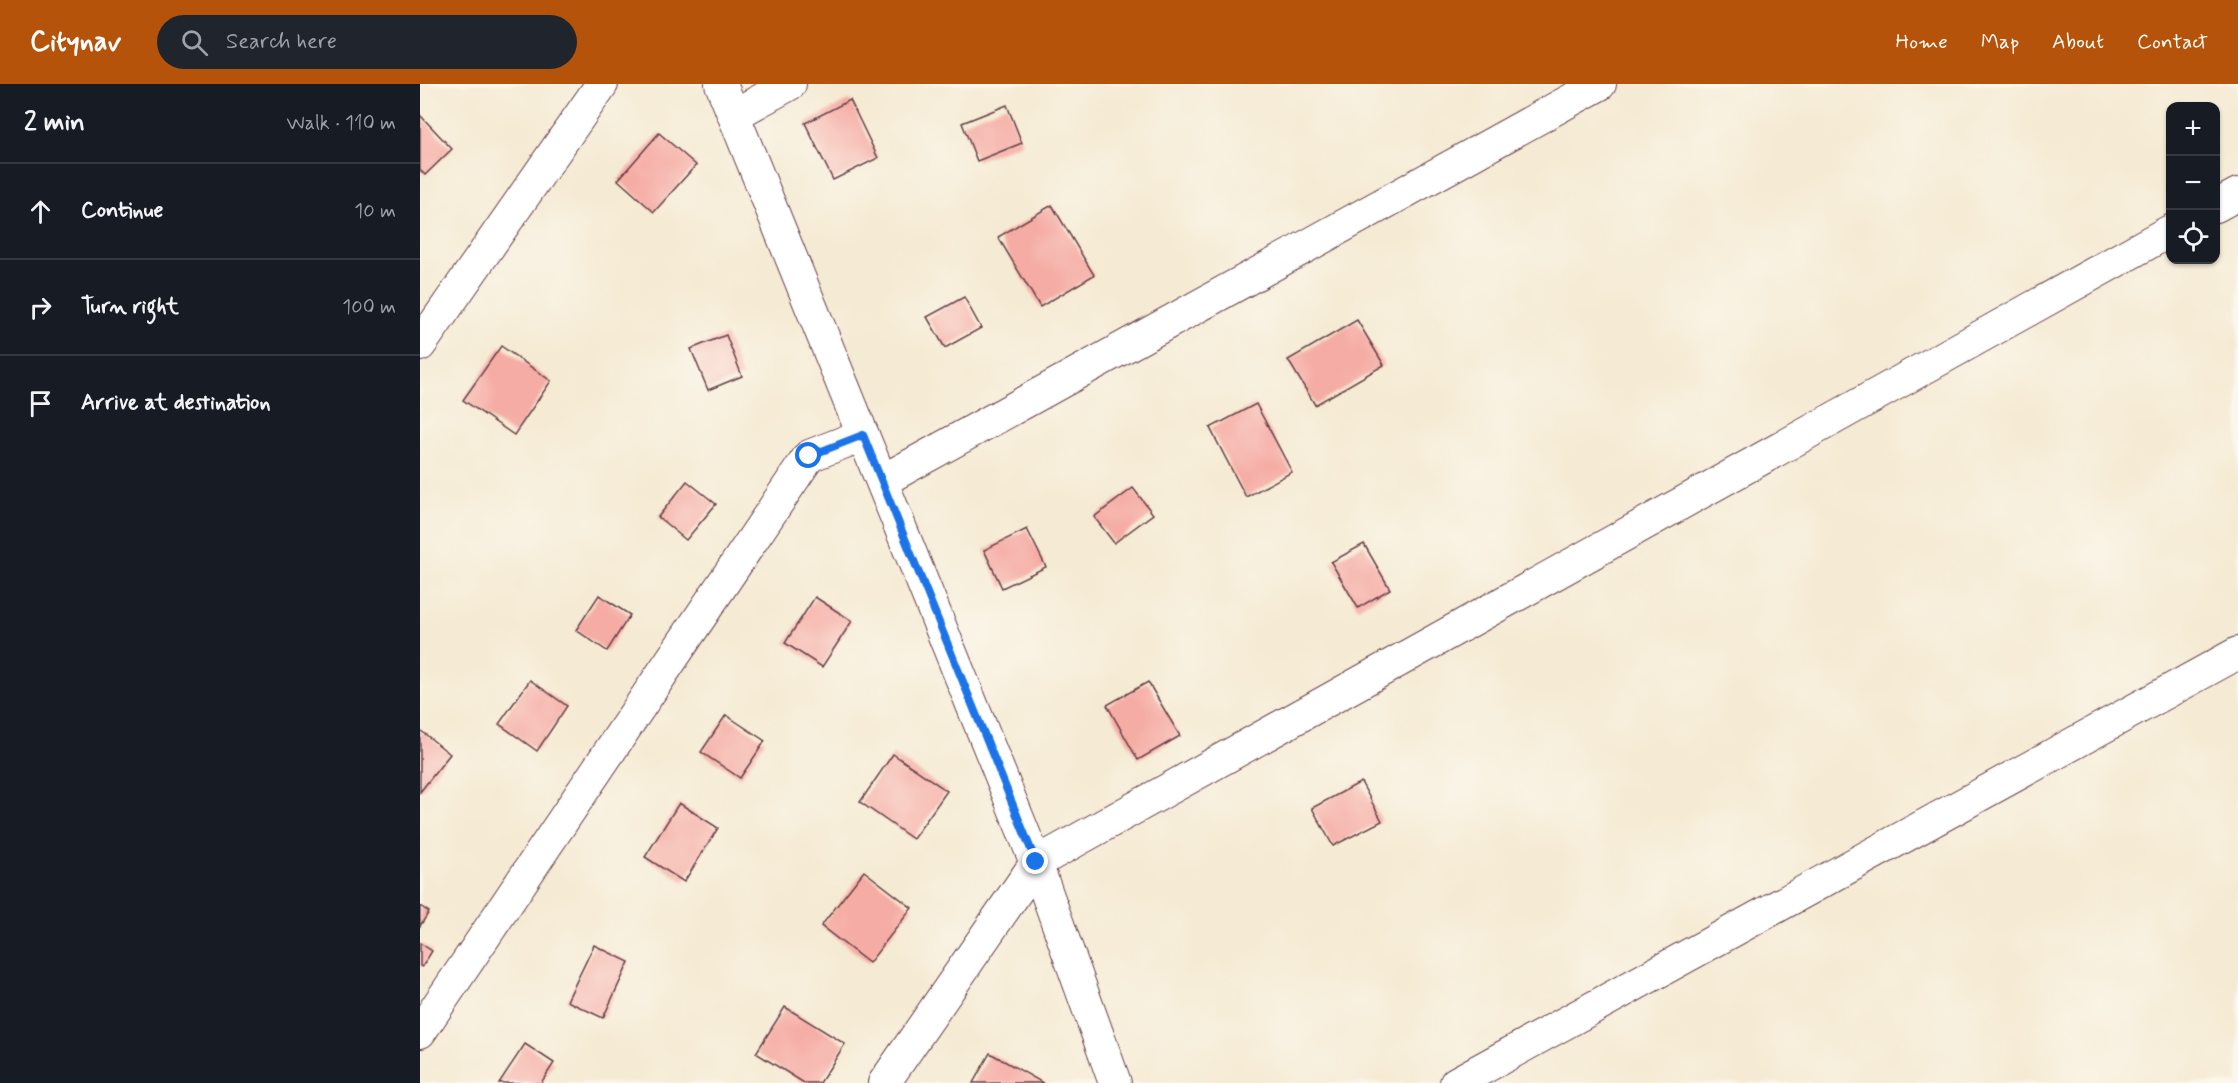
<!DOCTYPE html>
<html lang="en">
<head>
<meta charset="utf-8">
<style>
  body { margin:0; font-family:Mynerve,sans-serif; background:#20242c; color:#f1f3f6 }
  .controls { position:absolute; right:18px; top:18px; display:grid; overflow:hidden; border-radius:12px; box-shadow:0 2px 4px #0004 }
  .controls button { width:54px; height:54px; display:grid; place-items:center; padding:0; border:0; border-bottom:2px solid #363941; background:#171b24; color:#f1f3f6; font:30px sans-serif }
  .stop { position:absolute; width:18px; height:18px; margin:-14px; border:4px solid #1a73e8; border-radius:50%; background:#fff }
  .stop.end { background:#1a73e8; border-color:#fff; box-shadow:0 2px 6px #0008 }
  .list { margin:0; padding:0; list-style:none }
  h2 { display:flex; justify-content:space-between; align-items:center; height:78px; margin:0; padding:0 24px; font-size:26px }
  h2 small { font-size:20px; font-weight:400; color:#9ea1a6 }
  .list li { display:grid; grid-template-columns:39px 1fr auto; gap:18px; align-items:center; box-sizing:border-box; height:96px; padding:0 24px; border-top:2px solid #363941 }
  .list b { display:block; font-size:22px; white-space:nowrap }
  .list em { font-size:20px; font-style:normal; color:#9ea1a6 }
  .icon { flex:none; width:33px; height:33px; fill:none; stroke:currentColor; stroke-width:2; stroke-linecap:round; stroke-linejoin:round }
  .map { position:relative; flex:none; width:1818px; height:999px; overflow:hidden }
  header { display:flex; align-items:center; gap:36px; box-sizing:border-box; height:84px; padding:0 30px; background:#b45309; color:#fff }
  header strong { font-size:28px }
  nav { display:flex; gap:33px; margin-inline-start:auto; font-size:21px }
  .search { width:420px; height:54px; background:#20242c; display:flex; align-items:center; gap:15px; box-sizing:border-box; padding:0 21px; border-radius:33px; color:#9ea1a6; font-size:22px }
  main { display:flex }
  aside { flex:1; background:#171b24 }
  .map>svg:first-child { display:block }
  .building { fill:#f5aca4 }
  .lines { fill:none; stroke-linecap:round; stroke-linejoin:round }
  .minor-casing { stroke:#643d44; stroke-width:34 }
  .minor { stroke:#fff; stroke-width:32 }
  .route { stroke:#1a73e8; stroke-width:8 }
</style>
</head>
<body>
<header>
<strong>Citynav</strong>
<div class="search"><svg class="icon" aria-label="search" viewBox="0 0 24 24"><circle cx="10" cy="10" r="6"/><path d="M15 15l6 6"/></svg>Search here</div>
<nav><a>Home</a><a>Map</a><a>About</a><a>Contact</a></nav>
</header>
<main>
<aside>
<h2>2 min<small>Walk · 110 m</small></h2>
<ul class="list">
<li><svg class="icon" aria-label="ahead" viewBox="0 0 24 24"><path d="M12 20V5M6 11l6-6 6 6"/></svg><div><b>Continue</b></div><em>10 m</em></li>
<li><svg class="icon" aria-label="right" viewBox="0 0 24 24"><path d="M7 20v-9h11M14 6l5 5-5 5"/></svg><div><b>Turn right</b></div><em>100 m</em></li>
<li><svg class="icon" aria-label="arrive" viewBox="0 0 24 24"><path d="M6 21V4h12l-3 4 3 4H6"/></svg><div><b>Arrive at destination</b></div></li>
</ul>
</aside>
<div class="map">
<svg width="1818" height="999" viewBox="0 0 1818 999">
  <rect width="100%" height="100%" fill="#fbf7ec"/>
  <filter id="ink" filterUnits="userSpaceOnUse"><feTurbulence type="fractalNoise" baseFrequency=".0167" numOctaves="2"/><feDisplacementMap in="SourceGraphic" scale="12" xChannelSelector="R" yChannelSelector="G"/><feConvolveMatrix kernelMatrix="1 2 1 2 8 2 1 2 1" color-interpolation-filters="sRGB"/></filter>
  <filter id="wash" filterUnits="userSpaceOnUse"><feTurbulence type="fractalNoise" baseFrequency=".008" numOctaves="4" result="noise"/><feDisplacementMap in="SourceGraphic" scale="24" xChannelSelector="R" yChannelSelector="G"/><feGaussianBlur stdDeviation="1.35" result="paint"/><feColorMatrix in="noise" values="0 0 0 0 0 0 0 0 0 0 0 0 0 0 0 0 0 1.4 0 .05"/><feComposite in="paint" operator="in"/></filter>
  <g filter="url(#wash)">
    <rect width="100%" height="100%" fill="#f5ead3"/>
    <g id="blocks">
      <g class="building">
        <path d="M430 16 458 74 413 96 385 39Z"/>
        <path d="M587 21 602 59 557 77 542 39Z"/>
        <path d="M0 31 32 65 5 91 0 86Z"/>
        <path d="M239 49 276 81 234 128 198 96Z"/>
        <path d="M632 121 674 191 620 223 578 153Z"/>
        <path d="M544 213 561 244 525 264 507 233Z"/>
        <path d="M937 236 964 281 895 321 868 276Z"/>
        <path d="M306 251 322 292 288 306 271 265Z"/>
        <path d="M81 262 131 297 94 351 43 316Z"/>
        <path d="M836 320 872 388 826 413 790 344Z"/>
        <path d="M267 397 296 420 266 456 238 433Z"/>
        <path d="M713 404 733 430 694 459 674 433Z"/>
        <path d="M607 445 626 483 582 504 564 466Z"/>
        <path d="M944 460 970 505 938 524 911 478Z"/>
        <path d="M179 511 210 531 187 567 156 546Z"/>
        <path d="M395 513 432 537 402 583 365 559Z"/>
        <path d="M110 596 147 622 117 667 79 640Z"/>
        <path d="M728 598 760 652 718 676 687 621Z"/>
        <path d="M306 631 345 657 320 694 281 668Z"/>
        <path d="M0 646 30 670 0 708Z"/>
        <path d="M473 670 527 707 493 755 440 718Z"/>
        <path d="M941 698 962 737 913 762 892 724Z"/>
        <path d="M259 719 298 744 264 798 225 773Z"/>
        <path d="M444 787 492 824 449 879 401 842Z"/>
        <path d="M0 822 9 828 0 842Z"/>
        <path d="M0 859 12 867 2 883 0 882Z"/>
        <path d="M174 861 209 878 183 934 147 917Z"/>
        <path d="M365 923 425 960 400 999H384L336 969Z"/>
        <path d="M105 960 134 979 121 999H79Z"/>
        <path d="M570 969 623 999H553Z"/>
      </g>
    </g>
  </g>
  <g filter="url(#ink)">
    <use href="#blocks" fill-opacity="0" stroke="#643d44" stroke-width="1.5"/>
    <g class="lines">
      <defs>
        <g id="minor">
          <path d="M301 0 616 779 695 999"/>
          <path d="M314 31 370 0"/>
          <path d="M1796 122 1818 110"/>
          <path d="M0 261 182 0"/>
          <path d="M462 397 1180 0"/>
          <path d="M0 948 389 372 443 351"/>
          <path d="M464 999 616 779 1750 147"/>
          <path d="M1036 999 1818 569"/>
        </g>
      </defs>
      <use href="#minor" class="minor-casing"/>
      <use href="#minor" class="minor"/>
    </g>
  </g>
  <g class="lines" filter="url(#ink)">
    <path class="route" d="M389 372 443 351 616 778"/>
  </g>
</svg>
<div class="controls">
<button>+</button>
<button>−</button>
<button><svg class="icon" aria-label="locate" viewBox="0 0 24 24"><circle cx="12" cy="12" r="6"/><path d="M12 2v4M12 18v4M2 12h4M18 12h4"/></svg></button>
</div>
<div class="stop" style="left:389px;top:372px"></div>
<div class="stop end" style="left:616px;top:778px"></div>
</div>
</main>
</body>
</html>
